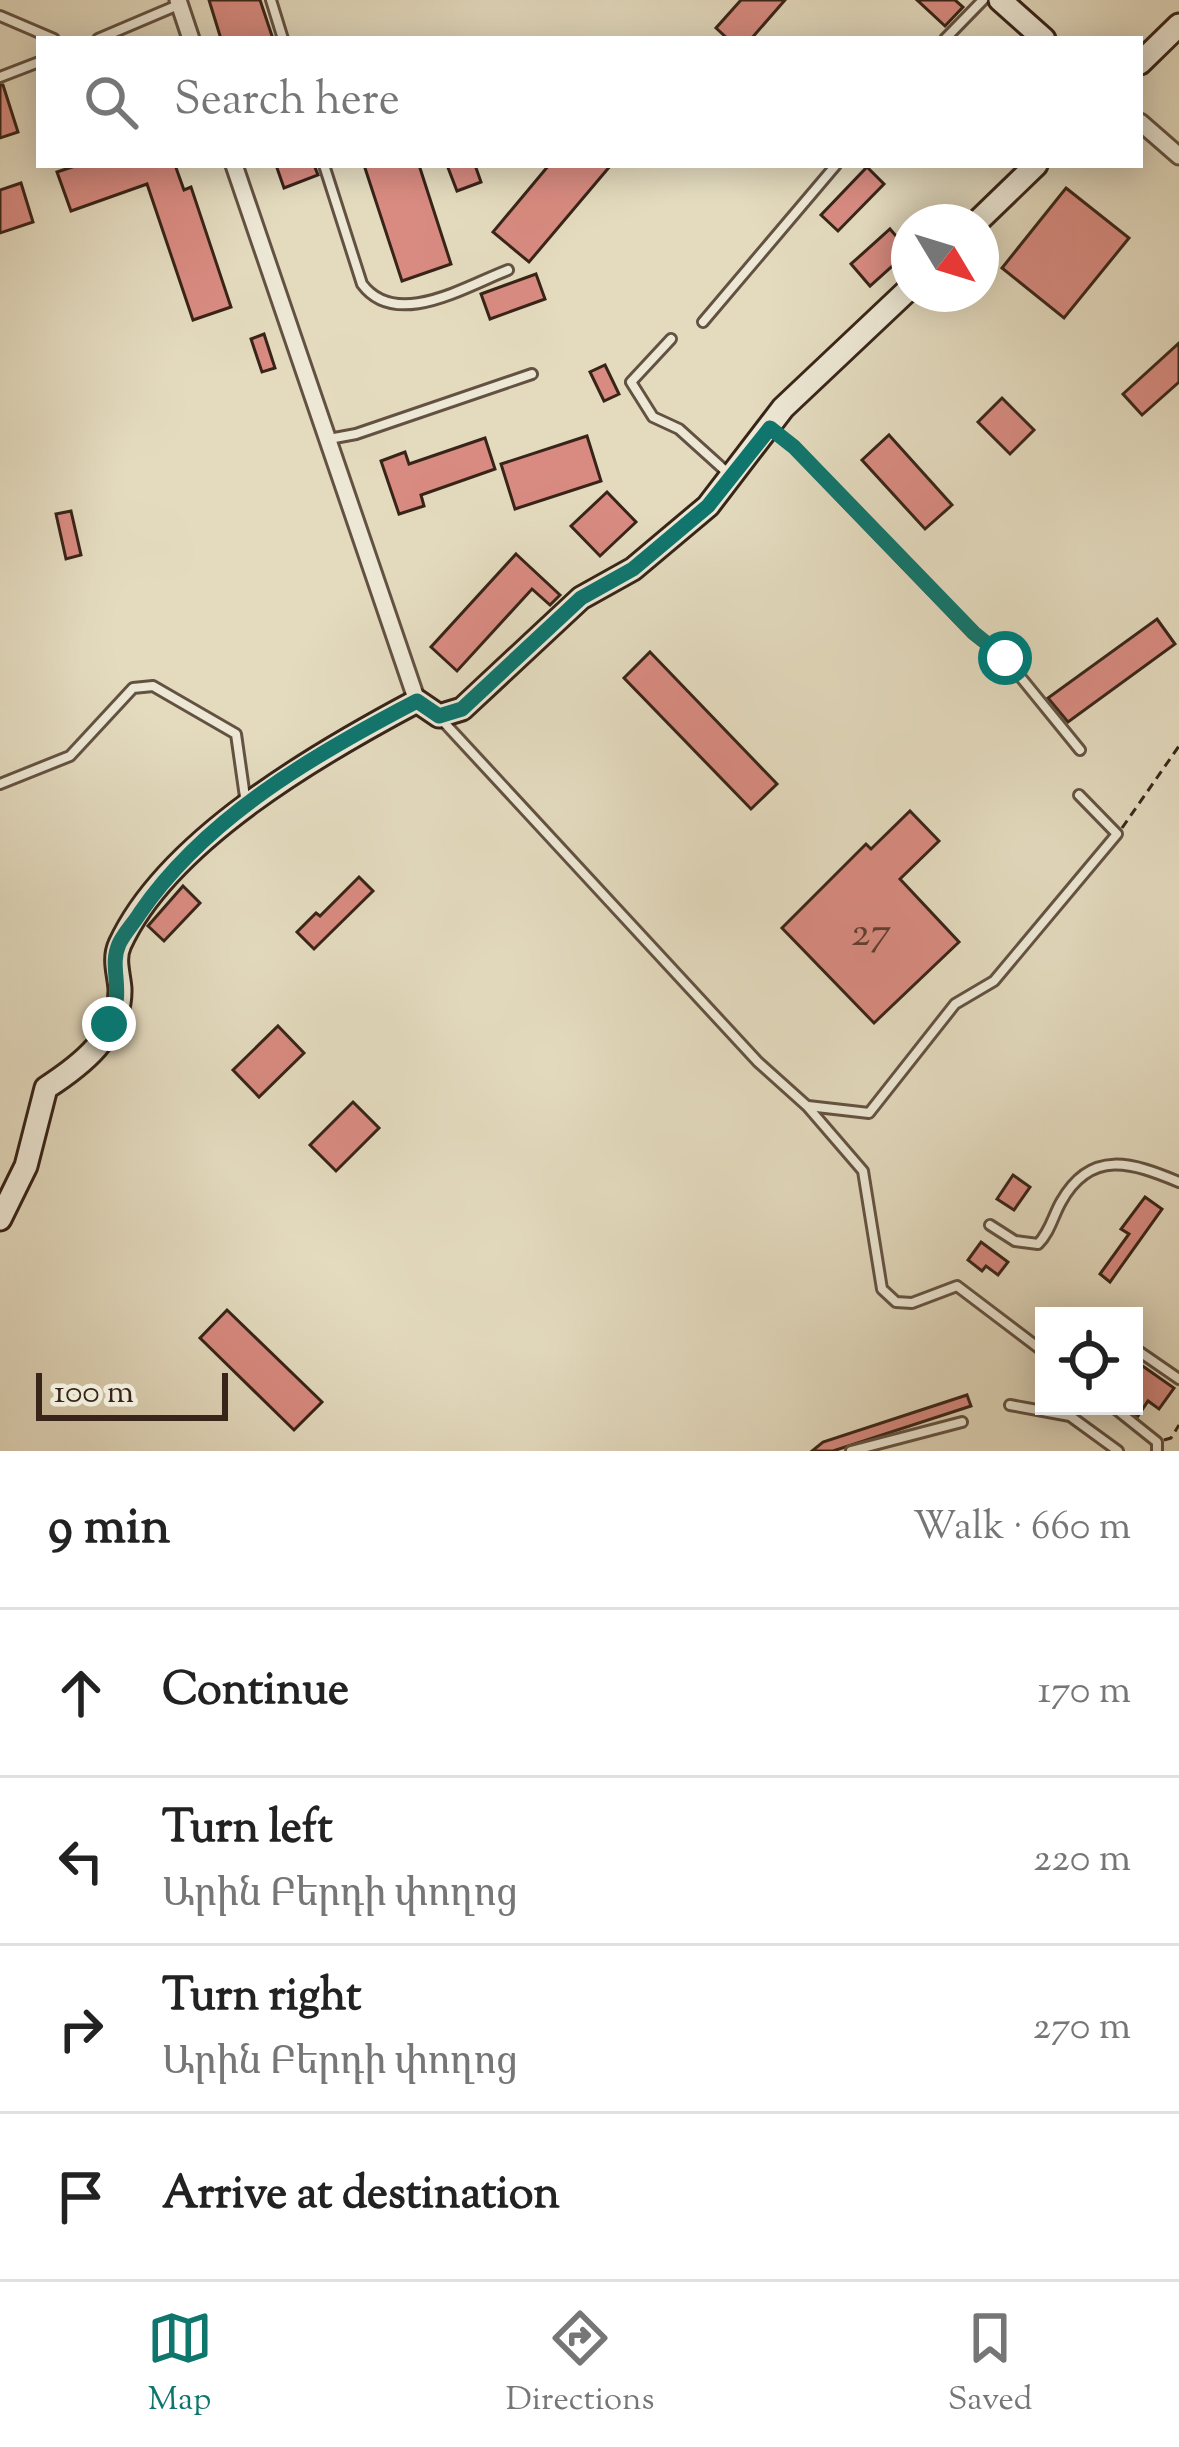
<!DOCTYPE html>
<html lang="en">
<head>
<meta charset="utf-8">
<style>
  body { margin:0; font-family:"Sorts Mill Goudy","Noto Serif Armenian",serif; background:#f2f2f2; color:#222 }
  .controls { position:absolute; right:36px; bottom:36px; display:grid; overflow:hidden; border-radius:0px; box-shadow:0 6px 30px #0003 }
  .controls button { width:108px; height:108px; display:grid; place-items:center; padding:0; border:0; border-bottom:3px solid #e0e0e0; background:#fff; color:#222; font:60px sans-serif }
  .compass { position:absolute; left:891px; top:204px; width:108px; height:108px; border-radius:50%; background:#fff; box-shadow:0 6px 30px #0003; rotate:128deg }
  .scale { position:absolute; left:36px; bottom:30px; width:192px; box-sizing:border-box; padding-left:12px; border:6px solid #382418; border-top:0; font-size:33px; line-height:42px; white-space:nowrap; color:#382418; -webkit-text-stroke:9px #ede8d5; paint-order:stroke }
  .stop { position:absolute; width:36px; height:36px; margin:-27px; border:9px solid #0f766e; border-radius:50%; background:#fff }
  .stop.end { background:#0f766e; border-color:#fff; box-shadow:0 3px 12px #0008 }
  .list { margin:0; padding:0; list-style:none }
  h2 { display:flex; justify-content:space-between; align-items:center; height:156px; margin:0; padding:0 48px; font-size:51px }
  h2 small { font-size:39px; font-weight:400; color:#767676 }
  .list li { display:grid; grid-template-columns:78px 1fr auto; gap:36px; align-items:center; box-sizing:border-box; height:168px; padding:0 48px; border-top:3px solid #e0e0e0 }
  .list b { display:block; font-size:45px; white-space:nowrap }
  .list p { margin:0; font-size:39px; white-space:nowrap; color:#767676 }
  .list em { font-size:39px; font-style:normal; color:#767676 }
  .icon { flex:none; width:66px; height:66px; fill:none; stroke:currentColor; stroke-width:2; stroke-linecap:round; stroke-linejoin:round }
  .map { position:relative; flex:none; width:1179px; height:1451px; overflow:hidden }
  .search { position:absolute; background:#fff; box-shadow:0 6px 30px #0003; left:36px; right:36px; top:36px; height:132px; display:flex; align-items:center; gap:30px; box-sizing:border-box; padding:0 42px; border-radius:0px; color:#767676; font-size:45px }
  .sheet { height:828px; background:#fff }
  nav { display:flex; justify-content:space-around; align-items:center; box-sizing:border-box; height:168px; border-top:3px solid #e0e0e0; background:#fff; font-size:33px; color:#767676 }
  nav a { display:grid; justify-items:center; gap:6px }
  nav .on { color:#0f766e }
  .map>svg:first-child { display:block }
  .building { fill:#d98b81; stroke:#382418; stroke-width:3 }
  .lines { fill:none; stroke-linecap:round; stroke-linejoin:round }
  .lane-casing { stroke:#635242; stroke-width:14 }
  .street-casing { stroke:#635242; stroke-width:21 }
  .secondary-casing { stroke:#382418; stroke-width:27 }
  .path { stroke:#382418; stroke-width:3; stroke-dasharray:9 6; stroke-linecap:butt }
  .lane { stroke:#ede8d5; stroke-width:8 }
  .street { stroke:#ede8d5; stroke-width:15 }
  .secondary { stroke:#ede8d5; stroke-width:21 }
  .route { stroke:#0f766e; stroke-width:15 }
  .labels { text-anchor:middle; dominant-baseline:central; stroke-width:12; stroke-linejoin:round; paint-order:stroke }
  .number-label { font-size:42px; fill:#603e32 }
</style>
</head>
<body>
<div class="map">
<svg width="1179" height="1451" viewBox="0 0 1179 1451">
  <rect width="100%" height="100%" fill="#e4dbbf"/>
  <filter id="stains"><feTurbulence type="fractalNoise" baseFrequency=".00167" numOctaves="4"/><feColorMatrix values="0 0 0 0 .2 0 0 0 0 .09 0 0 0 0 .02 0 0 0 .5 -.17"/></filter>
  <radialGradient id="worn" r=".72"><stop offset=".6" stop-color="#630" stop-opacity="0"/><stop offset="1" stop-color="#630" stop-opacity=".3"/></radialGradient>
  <g class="building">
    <path d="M209 0H260L273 39H221Z"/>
    <path d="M741 0H785L751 39H728L716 28Z"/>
    <path d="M917 0H955L963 7 945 26Z"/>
    <path d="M0 85H3L18 132 0 138Z"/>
    <path d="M78 165H175L184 190 191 187 231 307 193 320 147 184 71 211 57 172Z"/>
    <path d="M276 165H314L318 175 284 188Z"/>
    <path d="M364 165H419L451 264 402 281Z"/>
    <path d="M447 165H475L481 182 457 191Z"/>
    <path d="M549 165H611L529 262 493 232Z"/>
    <path d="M867 167 884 184 838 231 821 215Z"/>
    <path d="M21 183 33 222 0 233V190Z"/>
    <path d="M1066 188 1129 238 1064 318 1002 268Z"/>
    <path d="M890 229 909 251 870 286 851 264Z"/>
    <path d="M536 274 545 299 490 319 481 294Z"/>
    <path d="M264 334 275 368 262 372 251 339Z"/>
    <path d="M1179 343V382L1142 415 1123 394Z"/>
    <path d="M605 365 619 394 604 401 590 372Z"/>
    <path d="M1002 398 1034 430 1010 454 978 422Z"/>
    <path d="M889 435 952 505 925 529 862 460Z"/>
    <path d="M587 436 601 481 515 509 501 464Z"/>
    <path d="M485 438 495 469 421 495 424 506 399 514 381 461 405 452 409 464Z"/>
    <path d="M607 492 636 522 600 556 571 526Z"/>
    <path d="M71 511 81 555 66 559 56 514Z"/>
    <path d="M516 554 560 595 550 605 532 589 457 671 431 647Z"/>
    <path d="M1157 619 1175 644 1068 722 1048 698Z"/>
    <path d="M650 652 777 784 751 809 624 678Z"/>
    <path d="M910 811 939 841 900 879 959 942 874 1023 782 928 866 844 871 849Z"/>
    <path d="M359 877 373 891 314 949 297 932 316 913 320 916Z"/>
    <path d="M183 886 200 903 164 941 148 926Z"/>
    <path d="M278 1026 304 1053 259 1097 233 1070Z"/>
    <path d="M353 1102 379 1128 336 1171 310 1145Z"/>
    <path d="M1013 1175 1030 1187 1014 1210 997 1199Z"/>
    <path d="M1145 1197 1162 1209 1110 1282 1100 1274 1129 1234 1121 1229Z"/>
    <path d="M981 1242 1008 1262 998 1275 986 1266 982 1271 968 1260Z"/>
    <path d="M227 1310 322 1402 294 1430 200 1338Z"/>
    <path d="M1134 1360 1174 1388 1159 1409 1148 1401 1138 1416 1134 1413Z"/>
    <path d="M967 1395 971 1406 833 1451H812L823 1442Z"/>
  </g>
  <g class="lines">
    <defs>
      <g id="lane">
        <path d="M271 0 283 39"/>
        <path d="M0 16 54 39"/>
        <path d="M98 39 178 5"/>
        <path d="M945 39 983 0"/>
        <path d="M0 77 39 62"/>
        <path d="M324 165 362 284C396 330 466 286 508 270"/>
        <path d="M703 322 836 165"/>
        <path d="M671 339 631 382 653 417 679 429 730 475"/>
        <path d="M771 429 794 447 973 633 1005 658 1080 750"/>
        <path d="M329 439 356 434 532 374"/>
        <path d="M440 718 758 1062 807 1106 863 1171 882 1289 896 1302 912 1303 957 1286 1044 1352"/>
        <path d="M0 784 70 756 133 688 153 686 236 734 246 804"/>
        <path d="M808 1106 869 1113 955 1004 994 981 1117 834 1079 795"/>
        <path d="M990 1225 1015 1241 1038 1244C1050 1232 1053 1216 1061 1202 1091 1148 1133 1163 1179 1182"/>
        <path d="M1134 1348 1179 1379"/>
        <path d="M1010 1405 1070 1416 1118 1451"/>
        <path d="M1112 1406 1157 1442V1451"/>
        <path d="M851 1451 962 1422"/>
      </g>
      <g id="street">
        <path d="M178 0 191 39"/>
        <path d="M1140 122 1179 156"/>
        <path d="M234 165 417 701"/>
      </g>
      <g id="secondary">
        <path d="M1000 0 1044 39"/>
        <path d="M1140 63 1179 25"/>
        <path d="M977 222 1036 165"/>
        <path d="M0 1219 26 1166 46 1088C80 1066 121 1035 120 989 119 974 113 959 120 944 168 840 319 753 417 701L439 716 462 709 581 598 633 569 708 506 783 408 909 289"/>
      </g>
    </defs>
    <use href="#lane" class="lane-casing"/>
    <use href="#street" class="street-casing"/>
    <use href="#secondary" class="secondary-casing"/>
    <g class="path">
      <path d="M1122 828 1179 746"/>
      <path d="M1164 1440 1171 1438 1179 1425"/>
    </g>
    <use href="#lane" class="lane"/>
    <use href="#street" class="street"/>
    <use href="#secondary" class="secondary"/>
  </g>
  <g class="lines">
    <path class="route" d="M109 1024C126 990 108 969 119 944 124 933 134 923 140 913 206 817 315 754 417 701L439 716 462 709 581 598 633 569 708 506 770 428 794 447 974 633 1005 658"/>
  </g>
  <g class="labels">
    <g class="number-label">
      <text x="871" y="935">27</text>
    </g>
  </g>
  <rect width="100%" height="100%" filter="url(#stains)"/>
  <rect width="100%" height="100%" fill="url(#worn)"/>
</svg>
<div class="controls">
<button><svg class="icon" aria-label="locate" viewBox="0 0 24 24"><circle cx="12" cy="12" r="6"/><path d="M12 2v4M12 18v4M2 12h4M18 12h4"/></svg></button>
</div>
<svg class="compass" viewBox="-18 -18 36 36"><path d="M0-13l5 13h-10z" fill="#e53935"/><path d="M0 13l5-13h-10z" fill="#767676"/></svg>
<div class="scale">100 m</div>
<div class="stop" style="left:1005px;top:658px"></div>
<div class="stop end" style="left:109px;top:1024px"></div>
<div class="search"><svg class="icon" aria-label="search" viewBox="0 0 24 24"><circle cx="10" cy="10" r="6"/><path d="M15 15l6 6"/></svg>Search here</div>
</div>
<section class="sheet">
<h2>9 min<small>Walk · 660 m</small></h2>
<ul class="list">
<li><svg class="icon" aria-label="ahead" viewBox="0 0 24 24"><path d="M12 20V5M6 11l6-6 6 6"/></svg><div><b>Continue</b></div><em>170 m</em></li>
<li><svg class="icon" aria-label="left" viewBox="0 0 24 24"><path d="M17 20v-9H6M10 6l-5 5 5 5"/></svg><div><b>Turn left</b><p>Արին Բերդի փողոց</p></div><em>220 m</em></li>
<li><svg class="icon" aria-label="right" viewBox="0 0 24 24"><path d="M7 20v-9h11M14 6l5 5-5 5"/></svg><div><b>Turn right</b><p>Արին Բերդի փողոց</p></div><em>270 m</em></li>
<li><svg class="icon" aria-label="arrive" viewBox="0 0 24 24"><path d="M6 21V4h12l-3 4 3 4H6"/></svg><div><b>Arrive at destination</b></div></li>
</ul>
</section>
<nav>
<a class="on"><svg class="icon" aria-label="map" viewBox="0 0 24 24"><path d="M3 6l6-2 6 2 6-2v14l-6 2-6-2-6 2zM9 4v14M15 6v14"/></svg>Map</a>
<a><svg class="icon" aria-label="directions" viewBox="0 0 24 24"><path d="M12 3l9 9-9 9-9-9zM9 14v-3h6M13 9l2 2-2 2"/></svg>Directions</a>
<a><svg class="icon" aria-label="saved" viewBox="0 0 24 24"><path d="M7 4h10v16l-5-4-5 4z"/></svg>Saved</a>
</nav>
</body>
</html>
